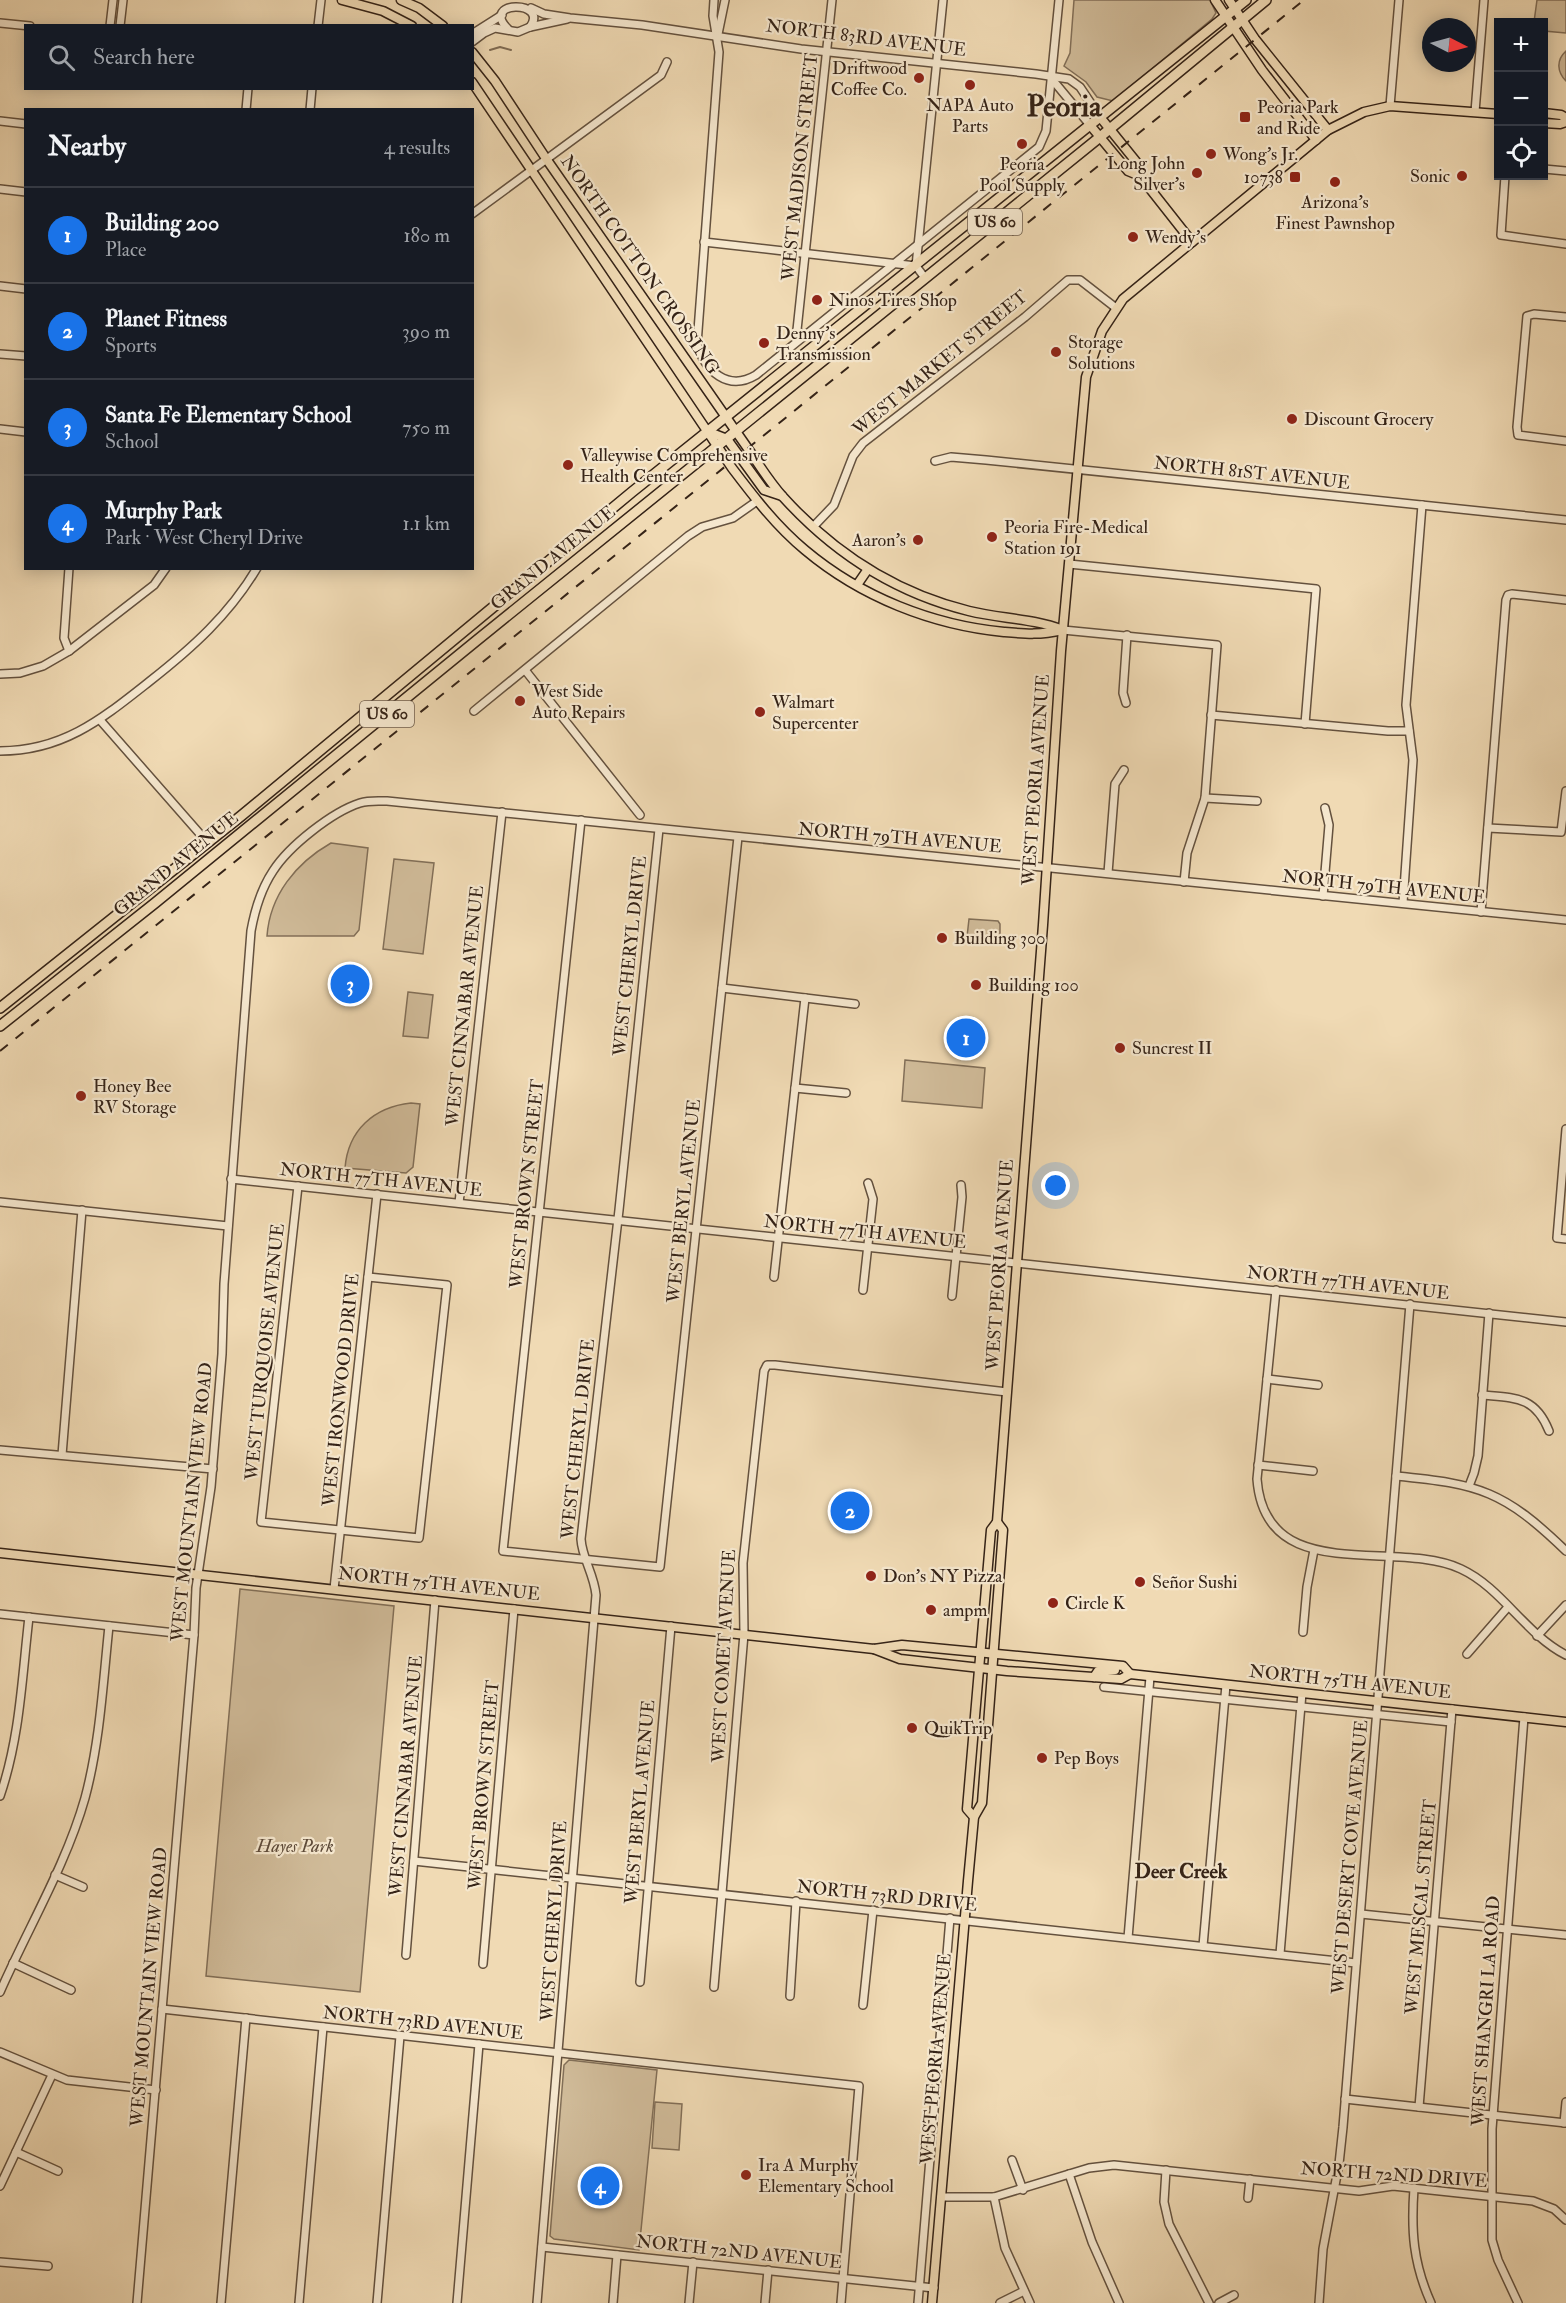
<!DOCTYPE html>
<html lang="en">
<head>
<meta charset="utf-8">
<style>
  body { margin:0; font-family:"IM FELL Double Pica",serif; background:#20242c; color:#f1f3f6 }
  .controls { position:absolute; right:18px; top:18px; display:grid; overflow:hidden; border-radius:0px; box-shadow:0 3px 15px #0003 }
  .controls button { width:54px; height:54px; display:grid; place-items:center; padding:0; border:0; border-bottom:2px solid #363941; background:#171b24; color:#f1f3f6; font:30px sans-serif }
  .compass { position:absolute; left:1422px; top:18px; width:54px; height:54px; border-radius:50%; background:#171b24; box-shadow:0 3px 15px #0003; rotate:96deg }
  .you { position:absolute; left:1056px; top:1186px; width:21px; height:21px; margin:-15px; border:4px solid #fff; border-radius:50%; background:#1a73e8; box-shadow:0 0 0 9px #1a73e833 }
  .badge { display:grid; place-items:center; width:39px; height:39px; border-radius:50%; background:#1a73e8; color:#fff; font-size:20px; font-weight:700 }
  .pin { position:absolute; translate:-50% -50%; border:3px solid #fff; box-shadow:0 2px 6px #0006 }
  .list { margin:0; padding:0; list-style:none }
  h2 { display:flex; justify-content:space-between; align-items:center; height:78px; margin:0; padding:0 24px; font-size:26px }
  h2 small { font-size:20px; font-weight:400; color:#9ea1a6 }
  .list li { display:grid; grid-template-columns:39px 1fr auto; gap:18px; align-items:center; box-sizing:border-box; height:96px; padding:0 24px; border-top:2px solid #363941 }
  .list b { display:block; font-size:22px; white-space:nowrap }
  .list p { margin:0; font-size:20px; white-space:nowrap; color:#9ea1a6 }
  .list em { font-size:20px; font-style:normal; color:#9ea1a6 }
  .icon { flex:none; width:33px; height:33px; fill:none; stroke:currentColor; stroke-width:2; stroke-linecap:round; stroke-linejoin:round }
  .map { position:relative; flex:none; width:1566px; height:2303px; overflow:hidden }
  .search { position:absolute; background:#171b24; box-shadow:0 3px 15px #0003; left:24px; top:24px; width:450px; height:66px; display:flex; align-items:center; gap:15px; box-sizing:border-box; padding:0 21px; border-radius:0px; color:#9ea1a6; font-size:22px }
  .panel { position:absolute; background:#171b24; box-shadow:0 3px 15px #0003; left:24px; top:108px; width:450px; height:462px; border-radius:0px }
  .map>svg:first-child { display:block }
  .green { fill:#d0bb99; stroke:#826f58; stroke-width:1.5 }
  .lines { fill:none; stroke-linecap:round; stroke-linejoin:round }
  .stream { stroke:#7f6c55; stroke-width:2 }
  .minor-casing { stroke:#64513e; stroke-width:10 }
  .major-casing { stroke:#352317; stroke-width:11 }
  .highway-casing { stroke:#352317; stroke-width:12 }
  .minor { stroke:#f5e7ce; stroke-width:7 }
  .major { stroke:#f0dab4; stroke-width:8 }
  .highway { stroke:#f0dab4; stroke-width:9 }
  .rail { stroke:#352317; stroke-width:2; stroke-dasharray:10 10; stroke-linecap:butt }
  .poi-dot { fill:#8f2418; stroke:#f5e7ce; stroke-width:2 }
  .labels { text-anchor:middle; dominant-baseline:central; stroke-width:4.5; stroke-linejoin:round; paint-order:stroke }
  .shield { fill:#f5e7ce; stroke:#6f5e4e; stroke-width:1.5 }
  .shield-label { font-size:16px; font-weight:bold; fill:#352317 }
  .street-label { font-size:18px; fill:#352317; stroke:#f5e7ce }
  .poi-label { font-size:18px; fill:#352317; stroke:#f5e7ce; text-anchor:start }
  .park-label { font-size:18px; font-style:italic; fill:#5c4938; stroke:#f5e7ce }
  .neighbourhood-label { font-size:20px; font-weight:bold; fill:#352317; stroke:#f5e7ce }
  .town-label { font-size:30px; font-weight:bold; fill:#352317; stroke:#f5e7ce }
</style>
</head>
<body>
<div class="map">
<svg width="1566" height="2303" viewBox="0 0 1566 2303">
  <rect width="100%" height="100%" fill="#f0dab4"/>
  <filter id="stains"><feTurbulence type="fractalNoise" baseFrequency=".00333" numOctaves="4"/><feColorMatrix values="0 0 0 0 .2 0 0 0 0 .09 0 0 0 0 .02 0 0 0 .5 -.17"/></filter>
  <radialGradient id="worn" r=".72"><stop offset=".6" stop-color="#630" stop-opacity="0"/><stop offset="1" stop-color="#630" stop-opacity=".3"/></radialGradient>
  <g class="green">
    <path d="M1074 0H1210L1216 13 1212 19 1113 101 1097 97 1086 82 1064 66 1070 53Z"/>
    <path d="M1537 0H1566V33L1544 31V22H1534Z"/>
    <path d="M1566 51V81C1557 72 1556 60 1566 51Z"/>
    <path d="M331 843 368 848 359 930 354 936H267C270 895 296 863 331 843Z"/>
    <path d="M394 859 434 863 423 954 383 949Z"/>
    <path d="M969 919 998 921 1000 924V937H967Z"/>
    <path d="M408 992 433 995 428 1038 403 1036Z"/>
    <path d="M905 1060 985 1068 982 1108 902 1101Z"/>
    <path d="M411 1103 420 1104 413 1167 406 1173 345 1168C348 1130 374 1107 411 1103Z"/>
    <path d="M240 1589 394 1606 360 1992 206 1976Z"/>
    <path d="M569 2060 657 2070 639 2250 554 2239 550 2236 564 2065Z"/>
    <path d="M655 2102 682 2104 679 2150 652 2148Z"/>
  </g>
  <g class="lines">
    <path class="stream" d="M490 50 500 47 511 50"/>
    <defs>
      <g id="minor">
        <path d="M714 0 713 16 719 52 697 344C705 371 728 392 756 375L1039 147 1046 131 1059 0"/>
        <path d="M531 8 544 14 570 18 642 25 801 49 1036 74 1069 79 1080 87 1100 117"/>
        <path d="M0 23 30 26"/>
        <path d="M110 26 113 0"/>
        <path d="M120 26 123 0"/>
        <path d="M318 26 321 0"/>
        <path d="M508 29C479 0 550 0 530 27"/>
        <path d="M472 34 502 15"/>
        <path d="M718 34 725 0"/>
        <path d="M472 42 484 33 495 28 518 32 530 27 567 19"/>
        <path d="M1051 78 1090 125"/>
        <path d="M1390 106 1399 0"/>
        <path d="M246 110 248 88"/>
        <path d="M310 110 312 88"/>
        <path d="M1475 112 1484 0"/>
        <path d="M0 121 26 124"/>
        <path d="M1544 169 1566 171"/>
        <path d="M1505 176 1501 235 1566 244"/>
        <path d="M0 189 26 192"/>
        <path d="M472 214 661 75 667 62"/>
        <path d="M704 242 916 266"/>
        <path d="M925 278 916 266 943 0"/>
        <path d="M0 286 26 289"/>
        <path d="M1566 317 1534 314 1527 316 1517 427 1518 435 1566 441"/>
        <path d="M802 336 797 330 832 0"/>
        <path d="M0 354 26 356"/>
        <path d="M0 429 26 432"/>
        <path d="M935 461 951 457 986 460 1566 520"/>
        <path d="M813 527 834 505 853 456 863 443 1025 317 1068 280H1080L1116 308"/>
        <path d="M1069 564 1316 589 1305 724"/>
        <path d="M69 568 64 638 69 651"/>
        <path d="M1063 630 1217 645 1205 798 1187 853 1184 882"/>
        <path d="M525 670 640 815"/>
        <path d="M0 674 20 673 43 666 69 651 154 585 166 568"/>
        <path d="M1126 703 1123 693 1127 635"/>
        <path d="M474 711 688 536 702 527 733 518 757 501"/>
        <path d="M1211 715 1388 731H1409"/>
        <path d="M100 720 207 842"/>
        <path d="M0 751C64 751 103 718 150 681 192 648 229 615 257 568"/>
        <path d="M1205 798 1257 801"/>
        <path d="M581 820 503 1551 660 1567 738 837"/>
        <path d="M1488 828 1561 832 1566 791"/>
        <path d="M1108 873 1115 784 1124 770"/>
        <path d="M1323 896 1329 825 1325 808"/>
        <path d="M1403 903 1413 760 1406 705 1422 505"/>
        <path d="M1481 912 1506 600 1508 595 1512 594 1566 600"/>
        <path d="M722 988 855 1004"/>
        <path d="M795 1088 846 1093"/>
        <path d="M1566 1129 1557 1238 1566 1239"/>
        <path d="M231 1179 1566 1322"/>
        <path d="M298 1186 261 1522 419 1538 447 1285 368 1277"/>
        <path d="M0 1202 228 1226"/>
        <path d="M459 1203 502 812"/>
        <path d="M774 1277 805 998"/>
        <path d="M863 1290 873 1199 868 1183"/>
        <path d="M1276 1290 1257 1479C1265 1588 1395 1538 1461 1569 1502 1588 1525 1634 1566 1655"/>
        <path d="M952 1296 962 1197 961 1185"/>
        <path d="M1267 1379 1318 1385"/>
        <path d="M1482 1395C1515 1398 1535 1396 1549 1431"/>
        <path d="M0 1450 213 1469"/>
        <path d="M62 1455 82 1210"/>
        <path d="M1258 1465 1313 1471"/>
        <path d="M1396 1476C1480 1484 1504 1491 1566 1551"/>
        <path d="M1469 1486 1474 1473 1478 1456 1489 1313"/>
        <path d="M334 1589 377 1194"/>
        <path d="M0 1614 194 1635"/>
        <path d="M1303 1632 1307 1587 1314 1550"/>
        <path d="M1537 1636 1566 1605"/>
        <path d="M1467 1654 1508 1607"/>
        <path d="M1104 1687 1451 1722"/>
        <path d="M0 1796C20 1738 22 1677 29 1617"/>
        <path d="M414 1861 1356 1963"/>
        <path d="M55 1875 83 1887"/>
        <path d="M1361 1914 1566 1935"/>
        <path d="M1128 1938 1150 1677"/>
        <path d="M1203 1946 1226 1685"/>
        <path d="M1280 1954 1302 1693"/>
        <path d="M406 1955 435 1600"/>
        <path d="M13 1963 71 1990"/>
        <path d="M483 1964 514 1609"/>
        <path d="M640 1982 671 1626"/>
        <path d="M714 1987 744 1634 743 1563 764 1371 767 1365H775L1007 1392"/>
        <path d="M0 1992C28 1928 66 1865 85 1798 100 1742 103 1683 109 1626"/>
        <path d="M790 1996 796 1901"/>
        <path d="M863 2005 873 1910"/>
        <path d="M162 2009 859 2086 841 2303"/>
        <path d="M0 2052 67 2080 156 2090"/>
        <path d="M1345 2099 1566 2123"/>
        <path d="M1419 2107 1452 1709"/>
        <path d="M1564 2123 1566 2102"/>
        <path d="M16 2152 58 2171"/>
        <path d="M1012 2160 1023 2190"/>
        <path d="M1166 2170 1164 2202 1169 2224 1209 2303"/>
        <path d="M1069 2174 1092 2242 1119 2303"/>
        <path d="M0 2186 52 2075"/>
        <path d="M1414 2188C1411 2231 1413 2263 1431 2303"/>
        <path d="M941 2197H994L1089 2168 1114 2165 1359 2191 1393 2186 1533 2201 1554 2209 1566 2220"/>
        <path d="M994 2197 1005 2248 1030 2303"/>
        <path d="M1248 2198 1250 2179"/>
        <path d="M542 2247 934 2288"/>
        <path d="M0 2262 48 2266"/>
        <path d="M137 2303 194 1635 196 1588 211 1487 222 1354 224 1284 251 931C255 909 261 889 273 871 289 846 332 812 360 803 369 800 378 801 387 801L1566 920"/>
        <path d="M221 2303 246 2018"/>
        <path d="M299 2303 323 2027"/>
        <path d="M377 2303 400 2036"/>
        <path d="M457 2303 479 2044"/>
        <path d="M537 2303 596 1595C594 1574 582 1558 581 1539L619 1210 659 829"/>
        <path d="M613 2303 617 2255"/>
        <path d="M689 2303 693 2262"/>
        <path d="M765 2303 768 2270"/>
        <path d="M918 2303 950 1918"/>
        <path d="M1000 2303 1024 2291"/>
        <path d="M1219 2303 1234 2295"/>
        <path d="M1319 2303 1323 2249 1339 2164 1343 2127 1410 1304"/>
        <path d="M1518 2303 1498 2260 1492 2240V2129L1524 1717"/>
      </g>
      <g id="major">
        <path d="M342 0 383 11 412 26"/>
        <path d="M401 0 419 8 443 26"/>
        <path d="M1215 0 1262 70 1316 140"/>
        <path d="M1229 0 1255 39 1328 130"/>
        <path d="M472 52 495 81 547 160 751 453C761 468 771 484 784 498 834 553 896 593 969 611 1001 619 1032 618 1063 630"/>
        <path d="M472 82 732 468C754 497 776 526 805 550 861 597 932 625 1004 632 1028 634 1039 635 1063 630"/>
        <path d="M1544 113 1561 115 1566 118"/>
        <path d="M1100 117 1138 164 1140 176 1192 242"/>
        <path d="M1544 123 1560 124 1566 122"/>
        <path d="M1090 125 1128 171 1140 176"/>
        <path d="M709 432 727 439 764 490 782 496"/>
        <path d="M857 585 868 569"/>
        <path d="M0 1553 874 1649 902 1645 1123 1666 1130 1674"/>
        <path d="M874 1649 900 1659 1007 1671 1121 1679 1130 1674 1566 1722"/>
        <path d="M1094 1677 1098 1671 1115 1670"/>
        <path d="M974 1817 967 1809 991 1530 997 1522 1043 925 1061 651 1086 377 1102 331 1123 299 1328 130 1364 112 1390 106 1498 114"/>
        <path d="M932 2303 968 1881 974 1817 982 1803 1003 1530 997 1522"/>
      </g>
      <g id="highway">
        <path d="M0 1008 241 816 632 492 1246 0"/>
        <path d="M0 1026 155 903 476 641 1100 137 1266 0"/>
      </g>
    </defs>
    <use href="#minor" class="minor-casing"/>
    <use href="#major" class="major-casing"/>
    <use href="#highway" class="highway-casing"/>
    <use href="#minor" class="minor"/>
    <use href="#major" class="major"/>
    <use href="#highway" class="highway"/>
    <path class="rail" d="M0 1051 1304 0"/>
  </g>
  <g class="poi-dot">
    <circle cx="919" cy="78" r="6"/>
    <circle cx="970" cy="85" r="6"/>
    <rect x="1239" y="111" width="12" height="12" rx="3"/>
    <circle cx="1022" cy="144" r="6"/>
    <circle cx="1211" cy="154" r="6"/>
    <circle cx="1197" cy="173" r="6"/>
    <circle cx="1462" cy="176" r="6"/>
    <rect x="1289" y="171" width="12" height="12" rx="3"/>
    <circle cx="1335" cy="182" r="6"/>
    <circle cx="1133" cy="237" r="6"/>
    <circle cx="817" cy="300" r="6"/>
    <circle cx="764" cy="343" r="6"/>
    <circle cx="1056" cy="352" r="6"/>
    <circle cx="1292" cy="419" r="6"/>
    <circle cx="568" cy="465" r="6"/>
    <circle cx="992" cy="537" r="6"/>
    <circle cx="918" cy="540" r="6"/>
    <circle cx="520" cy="701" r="6"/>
    <circle cx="760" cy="712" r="6"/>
    <circle cx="942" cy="938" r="6"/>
    <circle cx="976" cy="985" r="6"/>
    <circle cx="1120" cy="1048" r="6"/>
    <circle cx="81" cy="1096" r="6"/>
    <circle cx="871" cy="1576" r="6"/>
    <circle cx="1140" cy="1582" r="6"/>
    <circle cx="1053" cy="1603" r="6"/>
    <circle cx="931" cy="1610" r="6"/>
    <circle cx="912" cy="1728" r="6"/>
    <circle cx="1042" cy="1758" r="6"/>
    <circle cx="746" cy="2175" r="6"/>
  </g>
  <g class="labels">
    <g class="shield">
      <rect x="968" y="209" width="54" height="26" rx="4.5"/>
      <rect x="360" y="701" width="54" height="26" rx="4.5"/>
    </g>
    <g class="shield-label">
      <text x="995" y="222">US 60</text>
      <text x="387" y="714">US 60</text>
    </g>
    <g class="street-label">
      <text transform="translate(866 38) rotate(7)">NORTH 83RD AVENUE</text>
      <text transform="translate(800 167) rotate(-84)">WEST MADISON STREET</text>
      <text transform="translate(640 265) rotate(55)">NORTH COTTON CROSSING</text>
      <text transform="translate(940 363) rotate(-39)">WEST MARKET STREET</text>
      <text transform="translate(1252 473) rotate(6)">NORTH 81ST AVENUE</text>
      <text transform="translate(553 558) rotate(-39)">GRAND AVENUE</text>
      <text transform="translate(1036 780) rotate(-86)">WEST PEORIA AVENUE</text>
      <text transform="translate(900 838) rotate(5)">NORTH 79TH AVENUE</text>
      <text transform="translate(176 864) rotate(-39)">GRAND AVENUE</text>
      <text transform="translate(1384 887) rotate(6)">NORTH 79TH AVENUE</text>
      <text transform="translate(630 956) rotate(-84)">WEST CHERYL DRIVE</text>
      <text transform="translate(465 1006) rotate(-84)">WEST CINNABAR AVENUE</text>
      <text transform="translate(381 1180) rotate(6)">NORTH 77TH AVENUE</text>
      <text transform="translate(527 1184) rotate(-84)">WEST BROWN STREET</text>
      <text transform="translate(684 1201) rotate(-84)">WEST BERYL AVENUE</text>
      <text transform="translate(865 1232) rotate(6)">NORTH 77TH AVENUE</text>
      <text transform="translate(1000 1265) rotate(-86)">WEST PEORIA AVENUE</text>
      <text transform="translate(1348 1283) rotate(6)">NORTH 77TH AVENUE</text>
      <text transform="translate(265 1352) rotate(-84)">WEST TURQUOISE AVENUE</text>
      <text transform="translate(341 1390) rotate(-84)">WEST IRONWOOD DRIVE</text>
      <text transform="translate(578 1439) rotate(-84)">WEST CHERYL DRIVE</text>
      <text transform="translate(192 1502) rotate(-84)">WEST MOUNTAIN VIEW ROAD</text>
      <text transform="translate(439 1584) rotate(6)">NORTH 75TH AVENUE</text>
      <text transform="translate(724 1656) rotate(-87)">WEST COMET AVENUE</text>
      <text transform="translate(1350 1682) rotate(6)">NORTH 75TH AVENUE</text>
      <text transform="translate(406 1776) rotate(-85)">WEST CINNABAR AVENUE</text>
      <text transform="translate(484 1785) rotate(-85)">WEST BROWN STREET</text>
      <text transform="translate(640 1802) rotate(-85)">WEST BERYL AVENUE</text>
      <text transform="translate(1350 1857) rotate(-85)">WEST DESERT COVE AVENUE</text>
      <text transform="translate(887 1896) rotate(6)">NORTH 73RD DRIVE</text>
      <text transform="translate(1421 1907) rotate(-85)">WEST MESCAL STREET</text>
      <text transform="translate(554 1921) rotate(-86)">WEST CHERYL DRIVE</text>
      <text transform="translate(149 1987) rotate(-85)">WEST MOUNTAIN VIEW ROAD</text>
      <text transform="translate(1486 2011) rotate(-86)">WEST SHANGRI LA ROAD</text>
      <text transform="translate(423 2023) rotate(6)">NORTH 73RD AVENUE</text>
      <text transform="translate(936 2059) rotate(-85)">WEST PEORIA AVENUE</text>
      <text transform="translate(1394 2175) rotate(4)">NORTH 72ND DRIVE</text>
      <text transform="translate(739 2252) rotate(6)">NORTH 72ND AVENUE</text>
    </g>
    <g class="poi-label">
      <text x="907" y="68" text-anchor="end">Driftwood<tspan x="907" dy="21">Coffee Co.</tspan></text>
      <text x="970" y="105" text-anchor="middle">NAPA Auto<tspan x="970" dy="21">Parts</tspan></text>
      <text x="1257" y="107">Peoria Park<tspan x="1257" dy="21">and Ride</tspan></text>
      <text x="1223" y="154">Wong's Jr.</text>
      <text x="1185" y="163" text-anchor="end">Long John<tspan x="1185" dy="21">Silver's</tspan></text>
      <text x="1022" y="164" text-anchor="middle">Peoria<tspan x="1022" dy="21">Pool Supply</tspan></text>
      <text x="1450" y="176" text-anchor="end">Sonic</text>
      <text x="1283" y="177" text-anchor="end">10738</text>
      <text x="1335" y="202" text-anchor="middle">Arizona's<tspan x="1335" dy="21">Finest Pawnshop</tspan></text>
      <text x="1145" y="237">Wendy's</text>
      <text x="829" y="300">Ninos Tires Shop</text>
      <text x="776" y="333">Denny's<tspan x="776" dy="21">Transmission</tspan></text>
      <text x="1068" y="342">Storage<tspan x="1068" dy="21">Solutions</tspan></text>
      <text x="1304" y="419">Discount Grocery</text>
      <text x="580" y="455">Valleywise Comprehensive<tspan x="580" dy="21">Health Center</tspan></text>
      <text x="1004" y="527">Peoria Fire-Medical<tspan x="1004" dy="21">Station 191</tspan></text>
      <text x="906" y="540" text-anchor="end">Aaron's</text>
      <text x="532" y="691">West Side<tspan x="532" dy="21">Auto Repairs</tspan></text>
      <text x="772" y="702">Walmart<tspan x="772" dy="21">Supercenter</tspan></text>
      <text x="954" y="938">Building 300</text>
      <text x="988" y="985">Building 100</text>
      <text x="1132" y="1048">Suncrest II</text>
      <text x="93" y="1086">Honey Bee<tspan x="93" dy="21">RV Storage</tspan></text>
      <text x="883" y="1576">Don's NY Pizza</text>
      <text x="1152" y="1582">Señor Sushi</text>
      <text x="1065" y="1603">Circle K</text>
      <text x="943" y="1610">ampm</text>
      <text x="924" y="1728">QuikTrip</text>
      <text x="1054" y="1758">Pep Boys</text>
      <text x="758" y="2165">Ira A Murphy<tspan x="758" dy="21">Elementary School</tspan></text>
    </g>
    <g class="park-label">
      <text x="295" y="1846">Hayes Park</text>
    </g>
    <g class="neighbourhood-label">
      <text x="1181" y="1871">Deer Creek</text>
    </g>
    <g class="town-label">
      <text x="1064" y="106">Peoria</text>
    </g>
  </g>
  <rect width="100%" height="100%" filter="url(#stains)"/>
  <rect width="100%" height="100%" fill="url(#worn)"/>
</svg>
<div class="controls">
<button>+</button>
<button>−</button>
<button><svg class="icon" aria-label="locate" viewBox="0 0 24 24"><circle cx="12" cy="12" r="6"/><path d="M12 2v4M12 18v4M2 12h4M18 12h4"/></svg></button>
</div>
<svg class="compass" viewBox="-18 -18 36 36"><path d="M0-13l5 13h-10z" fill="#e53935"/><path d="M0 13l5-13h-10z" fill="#9ea1a6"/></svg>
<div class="you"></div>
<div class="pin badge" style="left:966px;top:1038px">1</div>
<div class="pin badge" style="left:850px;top:1511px">2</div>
<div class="pin badge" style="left:350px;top:984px">3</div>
<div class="pin badge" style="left:600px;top:2186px">4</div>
<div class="search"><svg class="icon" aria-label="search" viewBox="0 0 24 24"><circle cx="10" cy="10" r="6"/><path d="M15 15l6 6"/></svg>Search here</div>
<section class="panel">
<h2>Nearby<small>4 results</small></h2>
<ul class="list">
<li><span class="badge">1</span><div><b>Building 200</b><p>Place</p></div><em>180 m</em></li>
<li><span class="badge">2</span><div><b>Planet Fitness</b><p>Sports</p></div><em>390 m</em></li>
<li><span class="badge">3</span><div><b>Santa Fe Elementary School</b><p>School</p></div><em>750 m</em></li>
<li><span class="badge">4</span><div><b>Murphy Park</b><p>Park · West Cheryl Drive</p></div><em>1.1 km</em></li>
</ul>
</section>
</div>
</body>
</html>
